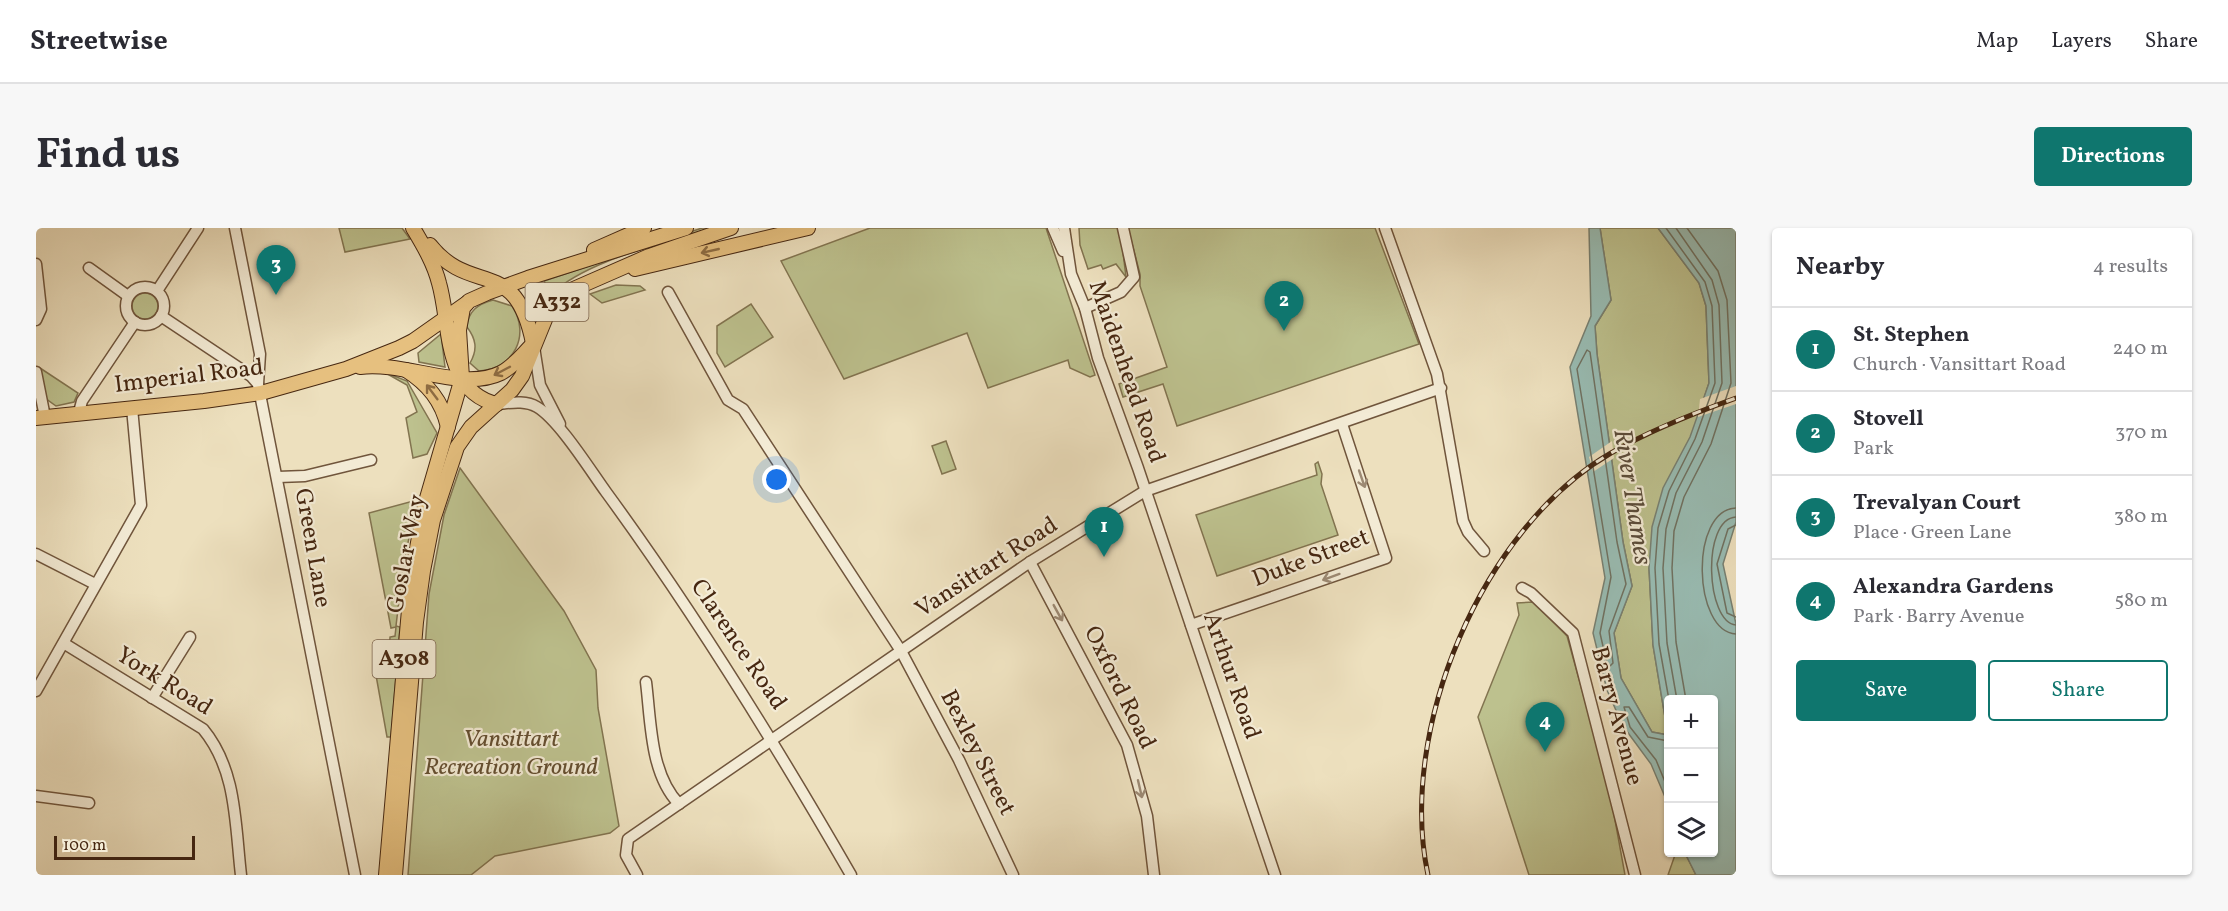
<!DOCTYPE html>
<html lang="en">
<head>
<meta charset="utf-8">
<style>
  body { margin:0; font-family:Vollkorn,serif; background:#f7f7f7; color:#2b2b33 }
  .controls { position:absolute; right:18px; bottom:18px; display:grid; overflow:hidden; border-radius:6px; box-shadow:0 2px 4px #0004 }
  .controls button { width:54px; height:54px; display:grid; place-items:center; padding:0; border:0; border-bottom:2px solid #e1e1e2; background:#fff; color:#2b2b33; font:30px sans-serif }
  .scale { position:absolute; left:18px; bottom:15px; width:141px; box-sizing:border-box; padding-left:6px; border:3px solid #462711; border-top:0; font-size:16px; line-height:21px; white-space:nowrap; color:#462711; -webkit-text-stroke:4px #f3ebd5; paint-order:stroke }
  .you { position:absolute; left:741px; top:252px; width:21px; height:21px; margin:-15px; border:4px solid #fff; border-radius:50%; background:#1a73e8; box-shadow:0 0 0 9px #1a73e833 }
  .badge { display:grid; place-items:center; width:39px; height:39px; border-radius:50%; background:#0f766e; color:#fff; font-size:20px; font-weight:700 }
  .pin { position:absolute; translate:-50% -50px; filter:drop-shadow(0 2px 3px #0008) }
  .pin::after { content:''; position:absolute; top:32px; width:21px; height:18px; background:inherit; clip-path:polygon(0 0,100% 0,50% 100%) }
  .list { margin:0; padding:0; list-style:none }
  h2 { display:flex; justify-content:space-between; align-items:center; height:78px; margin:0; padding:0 24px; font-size:26px }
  h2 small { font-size:20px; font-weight:400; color:#7c7c81 }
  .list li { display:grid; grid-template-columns:39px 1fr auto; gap:18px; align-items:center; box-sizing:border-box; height:84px; padding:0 24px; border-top:2px solid #e1e1e2 }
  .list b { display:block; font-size:22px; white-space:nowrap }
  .list p { margin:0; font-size:20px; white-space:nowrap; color:#7c7c81 }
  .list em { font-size:20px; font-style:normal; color:#7c7c81 }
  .actions { display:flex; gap:12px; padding:18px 24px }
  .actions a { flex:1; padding:14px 0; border:2px solid #0f766e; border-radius:6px; text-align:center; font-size:21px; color:#0f766e }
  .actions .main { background:#0f766e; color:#fff }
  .icon { flex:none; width:33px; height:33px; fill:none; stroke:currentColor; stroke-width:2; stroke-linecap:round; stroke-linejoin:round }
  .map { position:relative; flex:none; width:1700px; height:647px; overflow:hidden; border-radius:6px }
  header { display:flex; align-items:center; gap:36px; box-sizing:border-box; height:84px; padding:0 30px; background:#fff; border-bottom:2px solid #e1e1e2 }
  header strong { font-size:28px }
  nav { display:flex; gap:33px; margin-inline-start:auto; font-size:21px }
  .intro { display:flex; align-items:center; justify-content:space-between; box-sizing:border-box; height:144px; padding:0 36px }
  h1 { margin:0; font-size:42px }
  .button { padding:15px 27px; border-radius:6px; background:#0f766e; color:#fff; font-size:21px; font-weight:700 }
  main { display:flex; gap:36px; padding:0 36px }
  aside { flex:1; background:#fff; border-radius:6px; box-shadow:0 2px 4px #0004 }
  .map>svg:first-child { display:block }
  .green { fill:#bdc18e; stroke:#827450; stroke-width:1.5 }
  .water { fill:#99bdb4; stroke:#788173; stroke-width:1.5 }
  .pier { fill:#ede0be }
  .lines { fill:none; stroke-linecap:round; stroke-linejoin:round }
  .shore { stroke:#707262; stroke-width:1.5 }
  .minor-casing { stroke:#70553c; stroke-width:13 }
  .major-casing { stroke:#462711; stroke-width:16 }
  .minor { stroke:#f3ebd5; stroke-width:10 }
  .major { stroke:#e6c07f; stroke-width:14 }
  .rail-casing { stroke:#462711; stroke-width:5 }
  .rail { stroke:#f3ebd5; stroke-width:3; stroke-dasharray:9; stroke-linecap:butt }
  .oneway { stroke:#8e6c42 }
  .oneway2 { stroke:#9c8973 }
  .labels { text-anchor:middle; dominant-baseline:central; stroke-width:4.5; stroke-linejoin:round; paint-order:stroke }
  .shield { fill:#f3ebd5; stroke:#7a624c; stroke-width:1.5 }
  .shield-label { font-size:22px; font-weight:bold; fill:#462711 }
  .street-label { font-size:24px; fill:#462711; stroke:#f3ebd5 }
  .park-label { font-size:24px; font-style:italic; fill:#644e30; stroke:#f3ebd5 }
  .water-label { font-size:26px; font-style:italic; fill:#5b4c3a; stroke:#f3ebd5 }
</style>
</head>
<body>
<header>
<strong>Streetwise</strong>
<nav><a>Map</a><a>Layers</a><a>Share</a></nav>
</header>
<div class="intro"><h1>Find us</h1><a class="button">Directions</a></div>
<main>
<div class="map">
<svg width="1700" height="647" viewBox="0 0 1700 647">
  <rect width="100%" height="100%" fill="#ede0be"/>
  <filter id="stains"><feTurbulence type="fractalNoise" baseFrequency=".00333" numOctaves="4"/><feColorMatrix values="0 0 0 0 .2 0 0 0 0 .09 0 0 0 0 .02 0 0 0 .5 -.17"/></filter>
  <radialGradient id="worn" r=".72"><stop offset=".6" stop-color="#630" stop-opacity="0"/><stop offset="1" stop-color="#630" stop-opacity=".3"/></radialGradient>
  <g class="green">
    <path d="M303 0H366L374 11 309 24Z"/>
    <path d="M666 0H674C624 17 554 31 515 66L508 53Z"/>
    <path d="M834 0H1010L1059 147 1054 149 1034 140 1032 132 952 160 931 105 808 151 745 33Z"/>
    <path d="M1043 0H1084L1090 49 1080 36 1067 41 1065 37 1052 41 1044 17Z"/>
    <path d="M1092 0H1339L1383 116 1141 198 1127 156 1087 169 1083 156 1131 139 1104 58V46Z"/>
    <path d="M1564 0H1622L1663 55 1670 78 1673 155 1613 340 1617 417 1632 507 1616 504 1585 450 1578 405 1596 358 1587 314 1561 126 1559 98 1575 72Z"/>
    <path d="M580 57 604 58 609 62 566 75 554 66Z"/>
    <circle cx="109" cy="78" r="13"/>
    <path d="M457 72 476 78C495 107 478 141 443 143L434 135C442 121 440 111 431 99 432 83 442 76 457 72Z"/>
    <path d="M715 76 737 109 689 139 681 125V98Z"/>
    <path d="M405 106 409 139 383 134 382 125Z"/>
    <path d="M4 140 42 165 38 174 20 178 9 170Z"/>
    <path d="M348 144 371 153 401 205 391 226 377 230 370 190 381 184 371 157Z"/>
    <path d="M910 213 920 241 906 246 896 218Z"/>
    <path d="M1282 234 1286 246 1285 256 1302 307 1181 348 1160 287 1281 247 1279 236Z"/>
    <path d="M424 240 528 383 560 442 562 480 583 598 574 605 459 628 435 647H372L393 366 408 287Z"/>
    <path d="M381 272 367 338 360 398 364 399 355 509H351L338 436 353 433 354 409 359 408 360 399 355 400 333 285Z"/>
    <path d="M1498 374 1531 408 1573 559 1589 647H1493L1442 489 1483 387 1481 375Z"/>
    <path d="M1640 624 1649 625 1660 647H1632Z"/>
  </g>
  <path class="water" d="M1553 0H1564L1575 72 1559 98 1561 126 1587 314 1596 358 1578 405 1585 450 1616 504 1632 507 1617 417 1613 340 1616 299 1627 260 1654 209 1673 155 1670 78 1663 55 1622 0H1700V294L1687 336 1700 396V647H1660L1649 625 1678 624V472H1632V576L1615 536 1587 498 1571 462 1557 405 1569 350 1534 139 1555 88Z"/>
  <g class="pier">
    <path d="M1700 158V176L1662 189 1664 171Z"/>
    <path d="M1576 213 1578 230 1557 244 1553 229Z"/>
  </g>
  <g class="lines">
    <g class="shore">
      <path d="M1630 0 1669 54 1676 78 1679 155 1659 211 1633 263 1622 300 1619 340 1623 416 1633 472"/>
      <path d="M1640 0 1676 52 1683 77 1686 155 1666 214 1640 265 1630 301 1627 340 1631 415 1641 472"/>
      <path d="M1551 122 1554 124 1581 314 1590 356 1573 403 1577 435 1574 438 1571 436 1564 405 1575 349 1541 141Z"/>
      <path d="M1700 280C1653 282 1657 404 1700 406"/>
      <path d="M1700 289C1665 291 1670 395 1700 397"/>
      <path d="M1700 297 1692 301 1681 336 1691 385 1700 389"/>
      <path d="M1650 472 1640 414 1636 340 1638 303 1648 269 1675 216 1695 155 1691 72 1682 43 1651 0"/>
      <path d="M1632 513 1612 509 1593 479H1588L1594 499 1620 532 1632 561"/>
    </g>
    <defs>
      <g id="minor">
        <path d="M199 0 224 126 222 156 319 647"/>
        <path d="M1017 0 1027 23"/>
        <path d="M1028 0 1035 46 1049 80 1062 130 1102 240 1239 647"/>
        <path d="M1349 0 1401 146 1427 293 1432 304 1448 323"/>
        <path d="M0 36 5 81 0 92"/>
        <path d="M53 40 92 68"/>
        <circle cx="109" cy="78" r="19"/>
        <path d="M121 63 162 0"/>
        <path d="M632 64 692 172 707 181 865 423 923 532 977 647"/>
        <path d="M1049 80 1085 64 1098 49 1087 0"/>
        <path d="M125 88 215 148 222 156"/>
        <path d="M498 119 504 157 524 196"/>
        <path d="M0 144 9 189"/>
        <path d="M461 176C474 175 489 172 501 179 523 192 554 242 570 264 660 387 739 515 815 647"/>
        <path d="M43 184 46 173 99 94"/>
        <path d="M242 249 269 248 335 232"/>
        <path d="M0 326 59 356"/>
        <path d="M994 334 1091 517 1111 588 1118 647"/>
        <path d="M1486 360 1495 365 1537 405 1599 647"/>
        <path d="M1155 397 1350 330 1306 196"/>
        <path d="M29 416 167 501C201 542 199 596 205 647"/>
        <path d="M610 454C615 494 614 546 643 576"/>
        <path d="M0 463 105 277 96 180"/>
        <path d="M116 470 154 409"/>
        <path d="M0 568 53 575"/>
        <path d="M601 647 590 627 592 611 994 334 1109 263 1405 160"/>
      </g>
      <g id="major">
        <path d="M377 0C387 17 398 35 403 55 415 96 407 164 461 176"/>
        <path d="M394 17C436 70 479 26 497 115"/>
        <path d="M558 22 608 0"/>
        <path d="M599 41 772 0"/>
        <path d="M324 139C368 133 426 164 465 145 478 138 486 127 496 117"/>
        <path d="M370 142C392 156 406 173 412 199"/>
        <path d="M0 190 168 173 225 165 310 141 363 120 377 113 431 75"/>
        <path d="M350 647 376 347 389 277 426 150 423 102 427 80 433 73 451 65 492 50 650 0"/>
        <path d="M359 647 380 394 387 343 397 292 421 219 435 199 476 162 486 148 510 89 533 63 613 28 695 0"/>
      </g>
    </defs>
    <use href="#minor" class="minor-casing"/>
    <use href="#major" class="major-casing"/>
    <use href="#minor" class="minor"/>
    <use href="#major" class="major"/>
    <defs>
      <path id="rail" d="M1392 647C1361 502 1446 300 1575 225 1614 202 1658 185 1700 170"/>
    </defs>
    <use href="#rail" class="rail-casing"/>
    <use href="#rail" class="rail"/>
  </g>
  <defs><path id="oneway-shaft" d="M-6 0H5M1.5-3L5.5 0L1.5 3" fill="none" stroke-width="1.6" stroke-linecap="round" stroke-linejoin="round" transform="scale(1.5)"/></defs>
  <g class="oneway">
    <use href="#oneway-shaft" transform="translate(674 23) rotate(167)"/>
    <use href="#oneway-shaft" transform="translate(466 143) rotate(152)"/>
    <use href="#oneway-shaft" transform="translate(396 164) rotate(-127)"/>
  </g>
  <g class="oneway2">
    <use href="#oneway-shaft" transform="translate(1326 251) rotate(71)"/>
    <use href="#oneway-shaft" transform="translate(1295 349) rotate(160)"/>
    <use href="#oneway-shaft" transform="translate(1022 385) rotate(61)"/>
    <use href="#oneway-shaft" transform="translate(1104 561) rotate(77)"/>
  </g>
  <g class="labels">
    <g class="shield">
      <rect x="489.5" y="55" width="63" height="38" rx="4.5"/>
      <rect x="336.5" y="412" width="63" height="38" rx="4.5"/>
    </g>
    <g class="shield-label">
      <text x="521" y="74">A332</text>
      <text x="368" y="431">A308</text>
    </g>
    <g class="street-label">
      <text transform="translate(1090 144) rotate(71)">Maidenhead Road</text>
      <text transform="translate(153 149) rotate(-7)">Imperial Road</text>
      <text transform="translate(276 320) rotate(80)">Green Lane</text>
      <text transform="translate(371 326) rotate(-79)">Goslar Way</text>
      <text transform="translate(1275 331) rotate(-21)">Duke Street</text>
      <text transform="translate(951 340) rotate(-33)">Vansittart Road</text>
      <text transform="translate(702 417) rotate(56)">Clarence Road</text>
      <text transform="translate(1195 448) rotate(71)">Arthur Road</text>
      <text transform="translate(128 454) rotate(32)">York Road</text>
      <text transform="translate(1083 460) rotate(64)">Oxford Road</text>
      <text transform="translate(1580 488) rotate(75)">Barry Avenue</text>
      <text transform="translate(941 525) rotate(63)">Bexley Street</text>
    </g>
    <g class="park-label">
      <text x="475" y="512">Vansittart<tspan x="475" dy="28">Recreation Ground</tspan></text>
    </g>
    <g class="water-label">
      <text transform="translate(1596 269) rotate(81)">River Thames</text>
    </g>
  </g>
  <rect width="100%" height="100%" filter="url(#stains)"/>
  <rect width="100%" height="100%" fill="url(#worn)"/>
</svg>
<div class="controls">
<button>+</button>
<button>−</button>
<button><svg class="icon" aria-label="layers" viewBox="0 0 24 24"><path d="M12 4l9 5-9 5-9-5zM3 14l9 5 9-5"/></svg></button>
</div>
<div class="scale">100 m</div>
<div class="you"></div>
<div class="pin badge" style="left:1068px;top:329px">1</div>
<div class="pin badge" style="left:1248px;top:103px">2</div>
<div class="pin badge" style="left:240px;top:67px">3</div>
<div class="pin badge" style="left:1509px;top:524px">4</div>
</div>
<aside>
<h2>Nearby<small>4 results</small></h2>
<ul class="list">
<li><span class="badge">1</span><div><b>St. Stephen</b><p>Church · Vansittart Road</p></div><em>240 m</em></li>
<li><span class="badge">2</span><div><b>Stovell</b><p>Park</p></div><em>370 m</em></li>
<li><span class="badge">3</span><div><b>Trevalyan Court</b><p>Place · Green Lane</p></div><em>380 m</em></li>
<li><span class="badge">4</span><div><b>Alexandra Gardens</b><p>Park · Barry Avenue</p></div><em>580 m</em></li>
</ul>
<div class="actions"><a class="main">Save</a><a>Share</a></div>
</aside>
</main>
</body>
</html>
